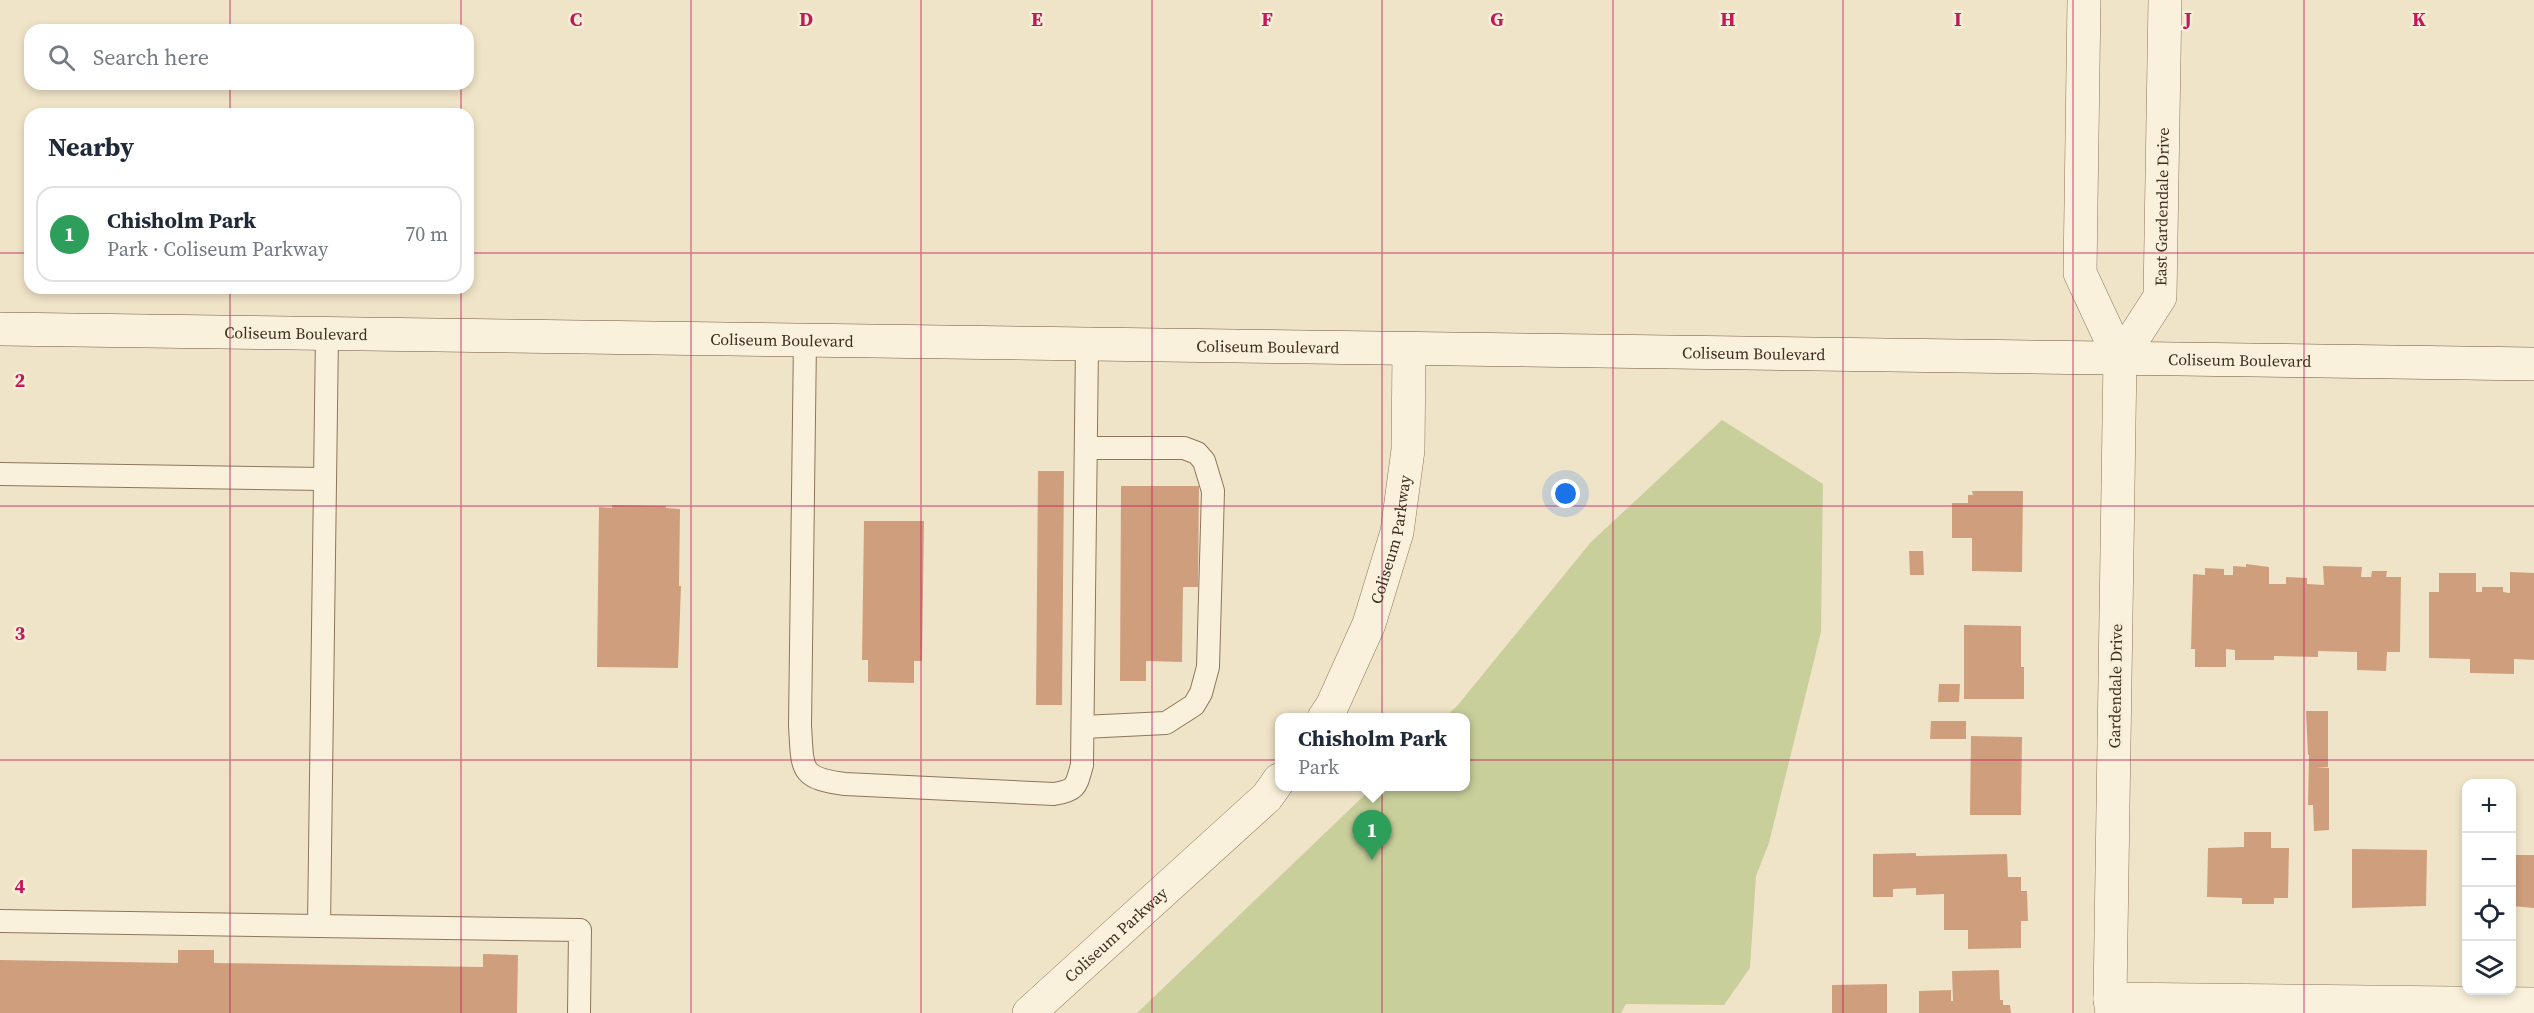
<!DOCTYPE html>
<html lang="en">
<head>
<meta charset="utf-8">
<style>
  body { margin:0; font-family:"Source Serif 4",serif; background:#f2f2f3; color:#1f2937 }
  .controls { position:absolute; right:18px; bottom:18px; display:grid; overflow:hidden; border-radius:12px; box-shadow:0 3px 9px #0003 }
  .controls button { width:54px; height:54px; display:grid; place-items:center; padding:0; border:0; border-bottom:2px solid #e0e1e3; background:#fff; color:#1f2937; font:30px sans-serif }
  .you { position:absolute; left:1566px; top:494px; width:21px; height:21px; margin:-15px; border:4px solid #fff; border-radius:50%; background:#1a73e8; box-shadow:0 0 0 9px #1a73e833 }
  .badge { display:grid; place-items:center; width:39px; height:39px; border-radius:50%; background:#111827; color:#fff; font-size:20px; font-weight:700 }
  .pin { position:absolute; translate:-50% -50px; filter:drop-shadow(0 2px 3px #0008) }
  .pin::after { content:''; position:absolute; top:32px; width:21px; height:18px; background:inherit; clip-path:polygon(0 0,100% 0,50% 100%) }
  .popup { position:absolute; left:1275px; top:713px; width:195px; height:78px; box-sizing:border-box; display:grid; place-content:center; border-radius:12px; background:#fff; filter:drop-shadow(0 2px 4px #0005); font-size:20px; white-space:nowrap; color:#747a83 }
  .popup b { font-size:22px; color:#1f2937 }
  .popup::after { content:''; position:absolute; left:50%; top:100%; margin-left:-12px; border:12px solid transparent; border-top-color:#fff }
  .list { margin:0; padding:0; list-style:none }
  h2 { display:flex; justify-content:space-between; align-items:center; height:78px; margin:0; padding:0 24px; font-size:26px }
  h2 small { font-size:20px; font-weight:400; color:#747a83 }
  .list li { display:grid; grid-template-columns:39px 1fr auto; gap:18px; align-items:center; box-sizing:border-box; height:96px; margin:0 12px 12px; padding:0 12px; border:2px solid #e0e1e3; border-radius:18px }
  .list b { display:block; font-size:22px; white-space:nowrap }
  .list p { margin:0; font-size:20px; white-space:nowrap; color:#747a83 }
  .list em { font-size:20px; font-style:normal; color:#747a83 }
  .icon { flex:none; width:33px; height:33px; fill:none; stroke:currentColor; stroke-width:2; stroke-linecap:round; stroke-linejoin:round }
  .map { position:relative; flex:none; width:2534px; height:1013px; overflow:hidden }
  .search { position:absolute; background:#fff; box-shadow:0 3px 9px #0003; left:24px; top:24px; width:450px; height:66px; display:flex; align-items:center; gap:15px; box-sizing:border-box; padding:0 21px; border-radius:18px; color:#747a83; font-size:22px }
  .panel { position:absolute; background:#fff; box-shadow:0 3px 9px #0003; left:24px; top:108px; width:450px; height:186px; border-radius:18px }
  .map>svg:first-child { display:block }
  .green { fill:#c9cf9b }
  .building { fill:#cf9f7d }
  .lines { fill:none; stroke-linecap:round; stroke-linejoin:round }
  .service-casing { stroke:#8d765c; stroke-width:24 }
  .minor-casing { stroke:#8d765c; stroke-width:34 }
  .secondary-casing { stroke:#6f573f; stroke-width:34 }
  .service { stroke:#faf1dc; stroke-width:22 }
  .minor { stroke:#faf1dc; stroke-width:33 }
  .secondary { stroke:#faf1dc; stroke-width:33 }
  .grid { fill:none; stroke:#c2185b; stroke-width:1.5; stroke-opacity:0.55 }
  .labels { text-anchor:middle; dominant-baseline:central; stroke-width:5; stroke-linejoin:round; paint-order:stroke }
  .street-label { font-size:16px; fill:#3d2e20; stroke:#f7eed8 }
  .grid-label { font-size:20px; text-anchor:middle; font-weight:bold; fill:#c2185b; stroke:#f7eed8; stroke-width:5; stroke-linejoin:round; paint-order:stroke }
</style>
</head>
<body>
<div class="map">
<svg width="2534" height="1013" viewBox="0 0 2534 1013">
  <rect width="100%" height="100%" fill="#f0e4c8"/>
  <path class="green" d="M1722 420 1823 484 1821 632 1769 843 1756 876 1750 968 1724 1005 1626 1004 1621 1013H1137L1373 787 1465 786V718L1445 717 1457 706 1591 542Z"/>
  <g class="building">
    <path d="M1038 471H1064L1062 705H1036Z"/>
    <path d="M1121 486H1199L1198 587H1183L1182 662 1146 661V681H1120Z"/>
    <path d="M1972 491H2023L2022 572 1972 571V538H1952V503H1968V495H1973Z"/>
    <path d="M612 505 666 506V508L680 509 679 586H681L678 668 597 667 599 507 612 508Z"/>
    <path d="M864 521H924L922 661H914V683L868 682V660H862Z"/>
    <path d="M1909 551H1923L1924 575H1910Z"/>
    <path d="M2246 564 2269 567V584H2286V577L2307 578V584L2324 585 2323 566 2362 567 2361 577H2371L2372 571H2387L2386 577H2401L2400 652H2387L2386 671 2357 670V652L2318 651V657L2274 656V660H2235V650L2226 649V667H2195V649H2191L2193 574 2205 575V568L2224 569V575H2233V566L2246 567Z"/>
    <path d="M2510 572 2534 573V660L2514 659V674L2470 673V659L2429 658V592H2439V573H2476V592H2482V587H2503V592L2510 593Z"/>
    <path d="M1964 625 2021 626V667H2024V699H1964Z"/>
    <path d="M1939 684H1960L1959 702H1938Z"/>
    <path d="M2306 711H2328V767H2316L2329 768V830L2314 831 2313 805H2308L2309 755H2308Z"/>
    <path d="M1931 721H1966V739H1930Z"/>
    <path d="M1971 736 2022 737 2021 815H1970Z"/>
    <path d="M2244 832H2271V848H2289L2288 898H2274V904H2242V898L2207 897 2208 848 2244 847Z"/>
    <path d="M2352 849 2427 850 2426 906 2352 908Z"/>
    <path d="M1916 853V856L2007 854 2008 877H2021V891H2027L2028 921H2021V948L1968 949V930H1944V894L1916 895V888L1893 889V897H1873V854Z"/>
    <path d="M2512 855H2534V908L2512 906Z"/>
    <path d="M178 950H214V963L483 967V954L518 955 517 1013H0V960L178 963Z"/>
    <path d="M1999 970 2000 1000H2003V1005H2010L2011 1013H1919V991L1951 990V1001H1953L1952 971Z"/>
    <path d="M1887 984V1013H1832V985Z"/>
  </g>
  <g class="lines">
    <defs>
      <g id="service">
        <path d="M805 340 800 726C803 769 798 778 845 784L1054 794C1077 790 1076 786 1082 765L1087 344"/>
        <path d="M0 474 325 479"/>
        <path d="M1083 727 1166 723 1194 705 1201 693 1208 667 1213 491 1204 461 1197 453 1184 448H1086"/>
        <path d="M0 921 580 930 579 1013"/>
        <path d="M319 926 327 334"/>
      </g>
      <g id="minor">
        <path d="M2084 0 2080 273 2120 359 2110 999 2112 1013"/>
        <path id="s1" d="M2120 359 2160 297 2165 0"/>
        <path id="s2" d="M1324 718 1332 706 1369 624 1397 532 1408 450 1409 349"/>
        <path d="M2110 999 2534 1004"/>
        <path id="s3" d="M1029 1013 1267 797 1279 780"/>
      </g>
      <g id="secondary">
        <path id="s4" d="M0 329 2534 364"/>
      </g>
    </defs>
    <use href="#service" class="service-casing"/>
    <use href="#minor" class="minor-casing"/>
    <use href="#secondary" class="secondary-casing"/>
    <use href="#service" class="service"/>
    <use href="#minor" class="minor"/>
    <use href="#secondary" class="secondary"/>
  </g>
  <path class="grid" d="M230 0V30M461 0V30M691 0V1013M921 0V1013M1152 0V1013M1382 0V1013M1613 0V1013M1843 0V1013M2073 0V1013M2304 0V1013M230 84V114M461 84V114M0 253H30M468 253H2534M230 288V1013M461 288V1013M0 506H2534M0 760H2534"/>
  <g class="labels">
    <g class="street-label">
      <text stroke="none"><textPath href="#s1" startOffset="164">East Gardendale Drive</textPath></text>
      <text stroke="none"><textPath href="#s4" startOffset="296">Coliseum Boulevard</textPath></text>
      <text stroke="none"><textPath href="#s4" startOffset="782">Coliseum Boulevard</textPath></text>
      <text stroke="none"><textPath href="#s4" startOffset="1268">Coliseum Boulevard</textPath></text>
      <text stroke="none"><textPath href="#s4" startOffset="1754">Coliseum Boulevard</textPath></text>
      <text stroke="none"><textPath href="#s4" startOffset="2240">Coliseum Boulevard</textPath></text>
      <text stroke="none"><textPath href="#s2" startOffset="192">Coliseum Parkway</textPath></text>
      <text transform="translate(2115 686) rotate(-89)">Gardendale Drive</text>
      <text stroke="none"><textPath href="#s3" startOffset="117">Coliseum Parkway</textPath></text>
    </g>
  </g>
  <g class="grid-label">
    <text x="576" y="26">C</text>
    <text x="806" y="26">D</text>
    <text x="1037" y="26">E</text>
    <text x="1267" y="26">F</text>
    <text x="1497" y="26">G</text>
    <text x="1728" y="26">H</text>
    <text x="1958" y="26">I</text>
    <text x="2188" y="26">J</text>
    <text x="2419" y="26">K</text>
    <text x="20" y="387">2</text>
    <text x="20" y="640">3</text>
    <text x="20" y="893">4</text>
  </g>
</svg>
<div class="controls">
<button>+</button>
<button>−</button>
<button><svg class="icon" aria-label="locate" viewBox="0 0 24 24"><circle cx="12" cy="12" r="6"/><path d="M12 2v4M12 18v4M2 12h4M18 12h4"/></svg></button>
<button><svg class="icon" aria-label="layers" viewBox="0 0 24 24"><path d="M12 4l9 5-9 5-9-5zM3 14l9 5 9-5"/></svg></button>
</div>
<div class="you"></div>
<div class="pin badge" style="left:1372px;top:860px;background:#2e9e5b">1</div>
<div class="popup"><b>Chisholm Park</b>Park</div>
<div class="search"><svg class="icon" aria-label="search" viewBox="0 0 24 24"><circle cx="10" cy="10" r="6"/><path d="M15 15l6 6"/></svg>Search here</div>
<section class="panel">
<h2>Nearby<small></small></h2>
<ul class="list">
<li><span class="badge" style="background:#2e9e5b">1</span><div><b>Chisholm Park</b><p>Park · Coliseum Parkway</p></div><em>70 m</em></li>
</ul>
</section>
</div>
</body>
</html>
